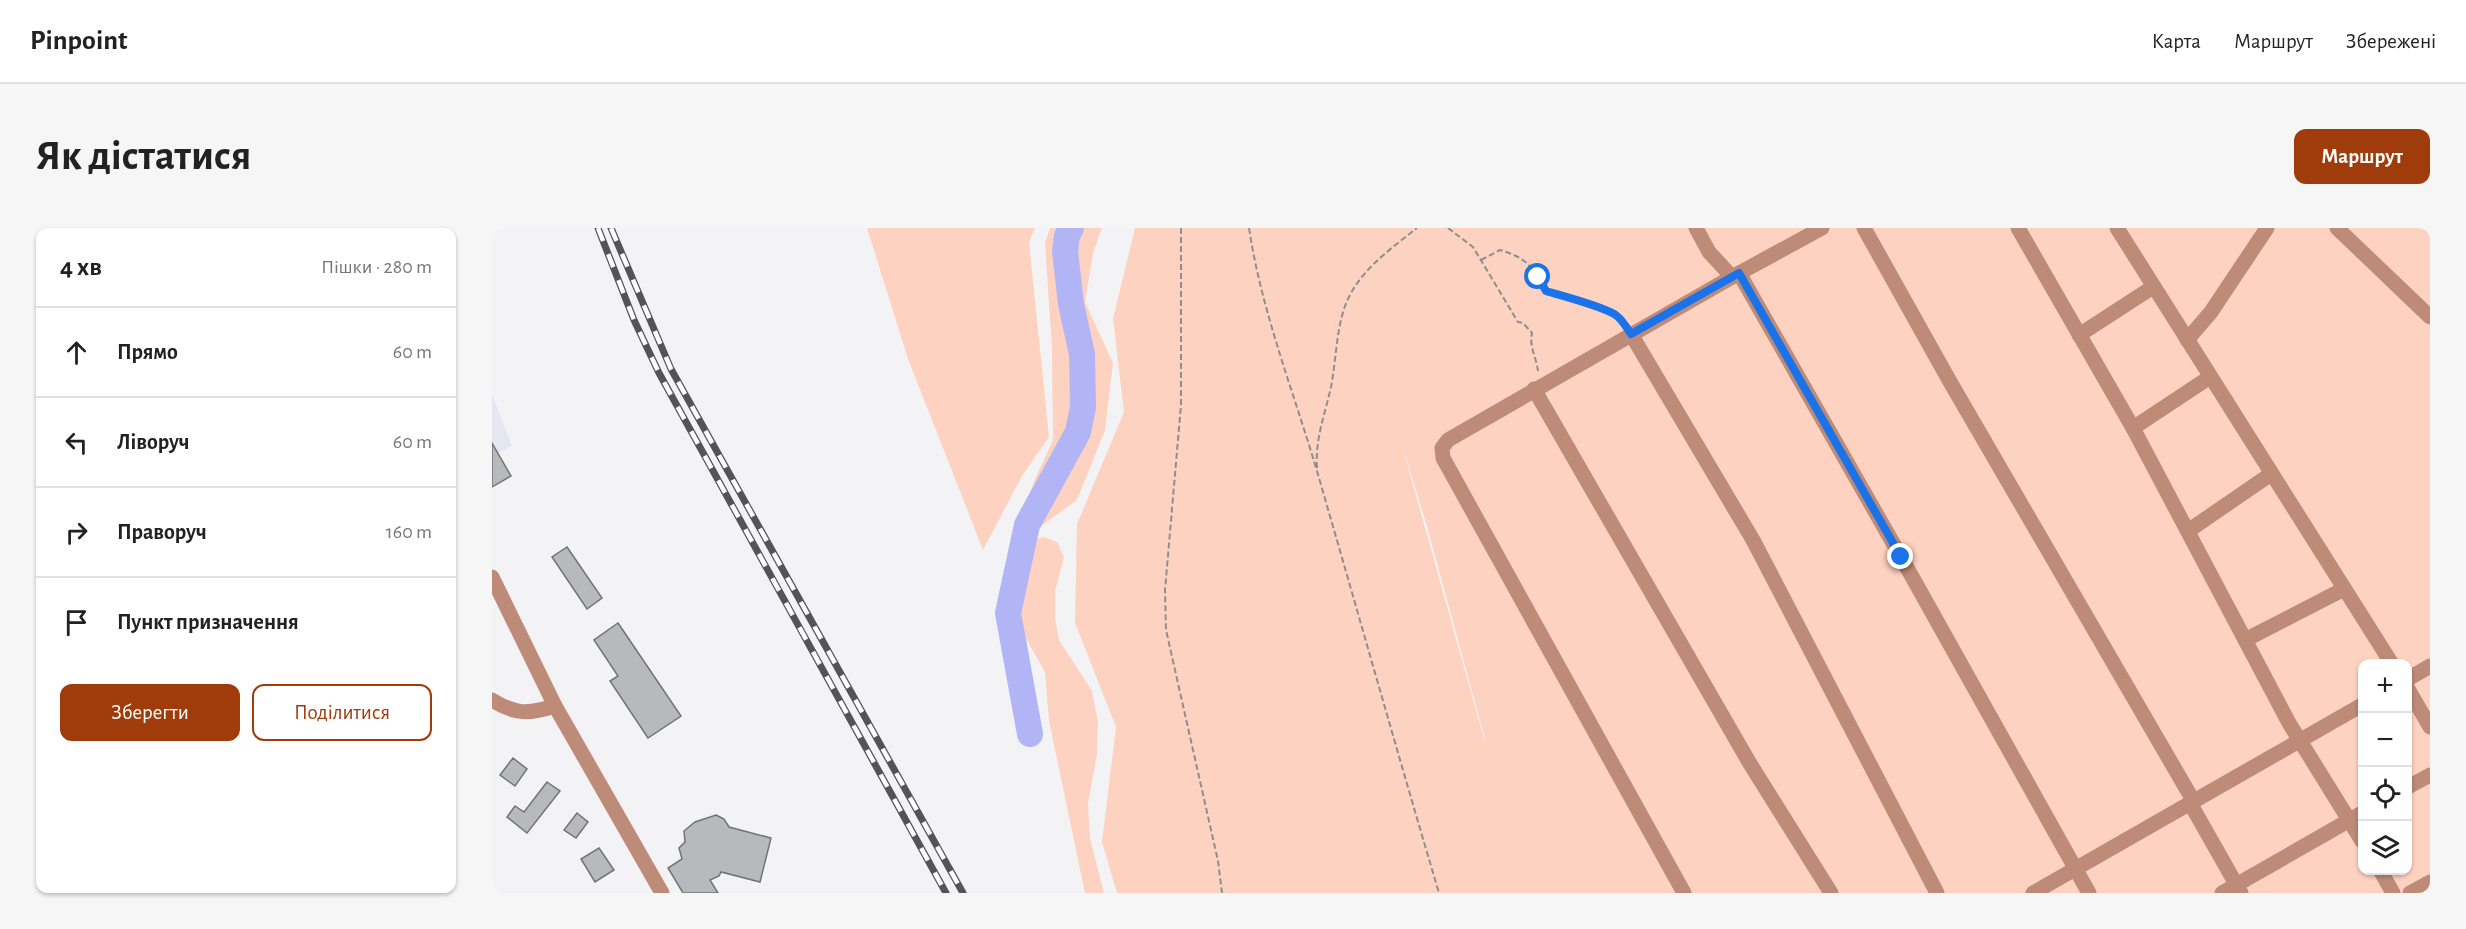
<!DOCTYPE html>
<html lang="uk">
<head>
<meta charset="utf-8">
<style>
  body { margin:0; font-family:"Alegreya Sans",sans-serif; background:#f6f6f6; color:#222 }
  .controls { position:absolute; right:18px; bottom:18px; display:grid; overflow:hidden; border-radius:12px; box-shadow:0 2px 4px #0004 }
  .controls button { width:54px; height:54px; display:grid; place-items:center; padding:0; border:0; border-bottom:2px solid #e0e0e0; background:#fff; color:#222; font:30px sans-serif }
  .stop { position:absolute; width:18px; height:18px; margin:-14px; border:4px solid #1a73e8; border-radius:50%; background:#fff }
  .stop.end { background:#1a73e8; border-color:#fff; box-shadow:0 2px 6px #0008 }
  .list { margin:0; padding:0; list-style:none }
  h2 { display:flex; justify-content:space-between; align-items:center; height:78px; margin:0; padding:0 24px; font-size:26px }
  h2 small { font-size:20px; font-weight:400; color:#767676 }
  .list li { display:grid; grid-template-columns:39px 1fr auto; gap:18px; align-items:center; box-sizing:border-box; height:90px; padding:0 24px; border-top:2px solid #e0e0e0 }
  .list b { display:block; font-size:22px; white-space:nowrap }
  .list em { font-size:20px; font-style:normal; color:#767676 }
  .actions { display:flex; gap:12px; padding:18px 24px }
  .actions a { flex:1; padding:14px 0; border:2px solid #a03c0b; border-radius:12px; text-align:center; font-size:21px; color:#a03c0b }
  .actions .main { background:#a03c0b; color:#fff }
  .icon { flex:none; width:33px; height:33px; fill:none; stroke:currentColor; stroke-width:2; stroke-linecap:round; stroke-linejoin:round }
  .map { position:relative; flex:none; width:1938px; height:665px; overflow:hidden; border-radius:12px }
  header { display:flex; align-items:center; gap:36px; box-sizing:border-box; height:84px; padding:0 30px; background:#fff; border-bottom:2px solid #e0e0e0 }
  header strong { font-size:28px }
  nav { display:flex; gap:33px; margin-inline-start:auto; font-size:21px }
  .intro { display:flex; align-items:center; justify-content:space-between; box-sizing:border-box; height:144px; padding:0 36px }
  h1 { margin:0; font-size:42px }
  .button { padding:15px 27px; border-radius:12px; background:#a03c0b; color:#fff; font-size:21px; font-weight:700 }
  main { display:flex; gap:36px; padding:0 36px }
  aside { flex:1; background:#fff; border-radius:12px; box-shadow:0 2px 4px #0004 }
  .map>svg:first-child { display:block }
  .built { fill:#e5e6f0 }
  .green { fill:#fed2c1; fill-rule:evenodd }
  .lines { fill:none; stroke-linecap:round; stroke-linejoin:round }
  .river { stroke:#b1b5f6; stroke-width:26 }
  .building { fill:#b8b9bc; stroke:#737376; stroke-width:1.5 }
  .path { stroke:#8e8e90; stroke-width:2; stroke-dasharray:6 3; stroke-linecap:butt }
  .minor { stroke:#be8b78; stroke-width:15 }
  .rail-casing { stroke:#545456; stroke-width:7 }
  .rail { stroke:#fff; stroke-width:4.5; stroke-dasharray:14; stroke-linecap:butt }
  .route { stroke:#1a73e8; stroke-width:8 }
</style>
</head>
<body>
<header>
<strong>Pinpoint</strong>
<nav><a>Карта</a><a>Маршрут</a><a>Збережені</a></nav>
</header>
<div class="intro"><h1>Як дістатися</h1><a class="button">Маршрут</a></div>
<main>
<aside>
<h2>4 хв<small>Пішки · 280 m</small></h2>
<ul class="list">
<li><svg class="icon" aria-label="ahead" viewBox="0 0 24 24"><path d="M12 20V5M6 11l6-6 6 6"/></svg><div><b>Прямо</b></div><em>60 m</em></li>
<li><svg class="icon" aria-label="left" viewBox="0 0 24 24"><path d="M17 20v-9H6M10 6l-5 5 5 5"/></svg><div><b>Ліворуч</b></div><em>60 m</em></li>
<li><svg class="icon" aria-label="right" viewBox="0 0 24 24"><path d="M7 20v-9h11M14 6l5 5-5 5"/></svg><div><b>Праворуч</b></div><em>160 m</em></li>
<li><svg class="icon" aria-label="arrive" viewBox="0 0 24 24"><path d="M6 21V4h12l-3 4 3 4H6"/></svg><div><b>Пункт призначення</b></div></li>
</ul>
<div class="actions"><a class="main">Зберегти</a><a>Поділитися</a></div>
</aside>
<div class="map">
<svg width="1938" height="665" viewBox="0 0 1938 665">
  <rect width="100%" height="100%" fill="#f3f3f6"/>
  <path class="built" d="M0 166 20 218 0 228Z"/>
  <g class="green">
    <path d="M375 0H543L537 14 557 209 530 248 491 322 416 131Z"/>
    <path d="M558 0H610L601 25 593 74 621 135 613 202 585 272 549 298 530 289 543 251 561 212 560 120 553 15Z"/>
    <path d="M643 0H1938V665H625L610 614 624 499 583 395 585 296 632 184 621 91ZM908 210 934 295 993 511H992ZM1870 436H1916V642H1870Z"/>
    <path d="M552 309 565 314 572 329 563 363V390L567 412 600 463 606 494 605 526 596 575 598 610 612 665H593L557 493 553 444 527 398 532 329 536 313Z"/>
  </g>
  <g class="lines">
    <path class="river" d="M538 506 516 385 535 297 586 204 591 179 590 126 579 76 573 23 575 8 579 0"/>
  </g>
  <g class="building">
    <path d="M0 215 19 248 0 259Z"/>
    <path d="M75 319 110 370 95 381 60 329Z"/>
    <path d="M126 395 189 488 156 510 118 453 126 448 102 412Z"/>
    <path d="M21 530 35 541 23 558 8 547Z"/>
    <path d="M55 554 68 563 35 605 15 589 23 578 32 584Z"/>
    <path d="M85 585 96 594 84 610 72 602Z"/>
    <path d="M224 587 232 591 237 599 279 610 268 654 229 644 227 648 218 652 226 665H191L176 640 190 631 187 620 193 614 192 603 203 594Z"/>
    <path d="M107 620 122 642 103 654 89 631Z"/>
  </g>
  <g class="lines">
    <g class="path">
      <path d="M689 0V177L673 362 674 402 726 633 730 665"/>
      <path d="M757 0C770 86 803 167 827 250 867 388 906 527 947 665"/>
      <path d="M956 0 981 19 1026 94 1031 95 1040 105C1037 119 1044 128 1046 143"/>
      <path d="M989 32 1008 22C1035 30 1041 39 1054 63 1075 70 1119 79 1131 95"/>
      <path d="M825 240C823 211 833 186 839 159 844 133 844 106 852 81 863 46 897 22 925 0"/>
    </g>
    <g class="minor">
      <path d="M1204 0 1217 24 1240 49"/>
      <path d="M1372 0 1457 152 1698 567 1702 582 1749 665"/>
      <path d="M1526 0 1641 200 1797 495 1870 613"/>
      <path d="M1625 0 1900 436"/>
      <path d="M1845 0 1938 89"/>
      <path d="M1247 45 1409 329 1597 665"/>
      <path d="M1139 106 1261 312 1445 665"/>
      <path d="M1587 107 1661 59"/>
      <path d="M1695 112 1719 84 1775 0"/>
      <path d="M1042 161 1257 534 1339 665"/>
      <path d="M1641 200 1718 149"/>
      <path d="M1696 303 1779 246"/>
      <path d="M0 349 63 478 170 665"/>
      <path d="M1753 412 1852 361"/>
      <path d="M1916 451 1938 438"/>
      <path d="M1916 461 1938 499"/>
      <path d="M0 472C24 487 37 486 63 478"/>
      <path d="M1916 559 1938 547"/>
      <path d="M1888 642 1901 665"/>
      <path d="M1192 665 951 230 950 220 956 212 1240 49 1330 0"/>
      <path d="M1541 665 1870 477"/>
      <path d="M1730 665 1870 585"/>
      <path d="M1918 665 1938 654"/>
    </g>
    <defs>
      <g id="rail">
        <path d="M106 0 142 92 167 145 454 665"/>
        <path d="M119 0 179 141 471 665"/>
      </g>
    </defs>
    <use href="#rail" class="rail-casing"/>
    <use href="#rail" class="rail"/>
  </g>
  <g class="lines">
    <path class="route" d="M1046 49 1054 63C1070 68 1114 79 1125 88 1131 93 1135 100 1139 106L1247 45 1409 329"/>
  </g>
</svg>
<div class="controls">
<button>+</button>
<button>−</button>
<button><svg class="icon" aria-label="locate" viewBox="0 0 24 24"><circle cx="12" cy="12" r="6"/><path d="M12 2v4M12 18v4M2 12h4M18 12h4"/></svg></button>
<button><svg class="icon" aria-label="layers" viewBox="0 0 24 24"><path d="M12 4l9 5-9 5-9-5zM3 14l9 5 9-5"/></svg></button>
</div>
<div class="stop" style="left:1046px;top:49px"></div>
<div class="stop end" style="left:1409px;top:329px"></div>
</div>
</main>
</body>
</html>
